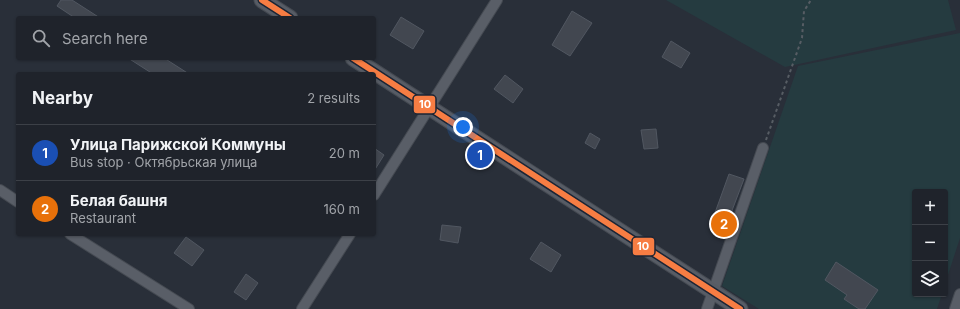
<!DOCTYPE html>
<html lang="en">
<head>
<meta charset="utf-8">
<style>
  body { margin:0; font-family:Inter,sans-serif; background:#272b33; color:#f1f3f6 }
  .controls { position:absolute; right:12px; bottom:12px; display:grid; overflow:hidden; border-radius:4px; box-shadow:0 1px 3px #0004 }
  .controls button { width:36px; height:36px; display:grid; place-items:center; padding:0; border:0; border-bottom:1px solid #3c4047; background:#1f232b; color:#f1f3f6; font:20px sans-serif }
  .you { position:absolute; left:463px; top:127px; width:14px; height:14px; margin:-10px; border:3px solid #fff; border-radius:50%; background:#1a73e8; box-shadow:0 0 0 6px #1a73e833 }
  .badge { display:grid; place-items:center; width:26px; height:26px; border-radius:50%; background:#828a98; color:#fff; font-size:13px; font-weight:700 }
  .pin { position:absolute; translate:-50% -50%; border:2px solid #fff; box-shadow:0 1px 4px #0006 }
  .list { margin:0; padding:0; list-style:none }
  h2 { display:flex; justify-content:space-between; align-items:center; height:52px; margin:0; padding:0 16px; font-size:17px }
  h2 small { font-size:13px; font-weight:400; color:#a1a4a9 }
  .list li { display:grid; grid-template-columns:26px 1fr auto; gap:12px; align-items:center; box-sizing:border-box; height:56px; padding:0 16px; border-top:1px solid #3c4047 }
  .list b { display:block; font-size:15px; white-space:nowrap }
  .list p { margin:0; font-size:13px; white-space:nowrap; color:#a1a4a9 }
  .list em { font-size:13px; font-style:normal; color:#a1a4a9 }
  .icon { flex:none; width:22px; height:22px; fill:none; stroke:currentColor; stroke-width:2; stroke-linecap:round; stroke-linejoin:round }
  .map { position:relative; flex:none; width:960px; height:309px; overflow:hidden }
  .search { position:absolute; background:#1f232b; box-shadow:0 1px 3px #0004; left:16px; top:16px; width:360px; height:44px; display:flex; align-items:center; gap:10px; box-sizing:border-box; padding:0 14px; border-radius:4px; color:#a1a4a9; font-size:15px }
  .panel { position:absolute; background:#1f232b; box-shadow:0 1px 3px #0004; left:16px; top:72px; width:360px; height:164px; border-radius:4px }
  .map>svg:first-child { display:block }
  .green { fill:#253b40 }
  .building { fill:#424750; stroke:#515761 }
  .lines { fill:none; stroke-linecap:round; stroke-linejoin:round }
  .street-casing { stroke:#454a52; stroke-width:12 }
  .secondary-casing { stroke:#454a52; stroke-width:17 }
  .path { stroke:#575d64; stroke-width:2; stroke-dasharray:3 3; stroke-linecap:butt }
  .street { stroke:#595e67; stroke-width:10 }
  .secondary { stroke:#575c65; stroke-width:15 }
  .bus-1-casing { stroke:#1b2535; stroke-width:9 }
  .bus-1 { stroke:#f77d43; stroke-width:6 }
  .line-badge { stroke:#1b2535; stroke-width:1.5 }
  .badge-label { font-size:11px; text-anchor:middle; font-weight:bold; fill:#fff }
</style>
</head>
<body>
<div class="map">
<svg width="960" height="309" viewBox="0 0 960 309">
  <rect width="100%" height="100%" fill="#292f39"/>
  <g class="green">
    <path d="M666 0H948L956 30 785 67Z"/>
    <path d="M960 33V238L945 284V192H915V294H942L937 309H759L722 286 798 66Z"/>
  </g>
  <g class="building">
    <path d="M61 0H72L100 18H75L57 6Z"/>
    <path d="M572 11 592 23 570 56 552 45Z"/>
    <path d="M401 17 424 31 413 49 390 35Z"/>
    <path d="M671 41 690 53 681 68 662 57Z"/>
    <path d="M128 58H164L189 74H153Z"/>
    <path d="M505 75 523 89 513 103 494 89Z"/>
    <path d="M656 129 658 148 644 149 641 130Z"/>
    <path d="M590 133 600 139 595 149 585 143Z"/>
    <path d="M374 148 384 155 374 171Z"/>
    <path d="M729 174 744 179 728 221 730 224 726 232 722 231 720 225 712 221Z"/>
    <path d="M442 225 461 227 458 243 440 240Z"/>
    <path d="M186 237 204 250 192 266 174 253Z"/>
    <path d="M541 242 561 255 551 272 530 259Z"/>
    <path d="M836 262 878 290 865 309H859L844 299 847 295 825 280Z"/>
    <path d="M246 274 258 283 246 300 234 292Z"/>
  </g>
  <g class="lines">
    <defs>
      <g id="street">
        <path d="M0 190 18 202"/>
        <path d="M374 195 497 0"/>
        <path d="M70 234 189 309"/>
        <path d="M302 309 350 234"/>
        <path d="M707 309 763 148"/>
        <path d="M955 309 960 294"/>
      </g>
      <g id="secondary">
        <path d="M262 0 290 18"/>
        <path d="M353 58 740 309"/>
      </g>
    </defs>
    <use href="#street" class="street-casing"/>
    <use href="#secondary" class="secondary-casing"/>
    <path class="path" d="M766 140 802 38 804 11 811 0"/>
    <use href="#street" class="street"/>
    <use href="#secondary" class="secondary"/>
    <defs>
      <g id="bus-1">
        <path d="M262 0 290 18"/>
        <path d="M353 58 740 309"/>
      </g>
    </defs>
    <use href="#bus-1" class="bus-1-casing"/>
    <use href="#bus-1" class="bus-1"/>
  </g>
  <g class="line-badge">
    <rect x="413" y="95" width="23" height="19" rx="4" fill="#f77d43"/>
    <rect x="632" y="237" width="23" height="19" rx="4" fill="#f77d43"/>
  </g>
  <g class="badge-label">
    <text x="425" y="108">10</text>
    <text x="643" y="250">10</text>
  </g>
</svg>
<div class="controls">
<button>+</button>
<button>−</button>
<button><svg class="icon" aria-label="layers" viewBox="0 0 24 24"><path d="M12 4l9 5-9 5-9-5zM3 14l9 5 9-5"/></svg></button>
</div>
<div class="you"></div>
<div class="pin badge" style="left:480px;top:155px;background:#1a4fb4">1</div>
<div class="pin badge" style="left:724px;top:224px;background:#e8710a">2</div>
<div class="search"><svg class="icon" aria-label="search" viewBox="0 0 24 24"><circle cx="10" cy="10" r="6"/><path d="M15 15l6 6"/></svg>Search here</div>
<section class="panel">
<h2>Nearby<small>2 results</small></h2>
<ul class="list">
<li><span class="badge" style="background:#1a4fb4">1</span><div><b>Улица Парижской Коммуны</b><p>Bus stop · Октябрьская улица</p></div><em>20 m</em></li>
<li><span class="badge" style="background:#e8710a">2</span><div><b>Белая башня</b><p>Restaurant</p></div><em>160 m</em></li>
</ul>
</section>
</div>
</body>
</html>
